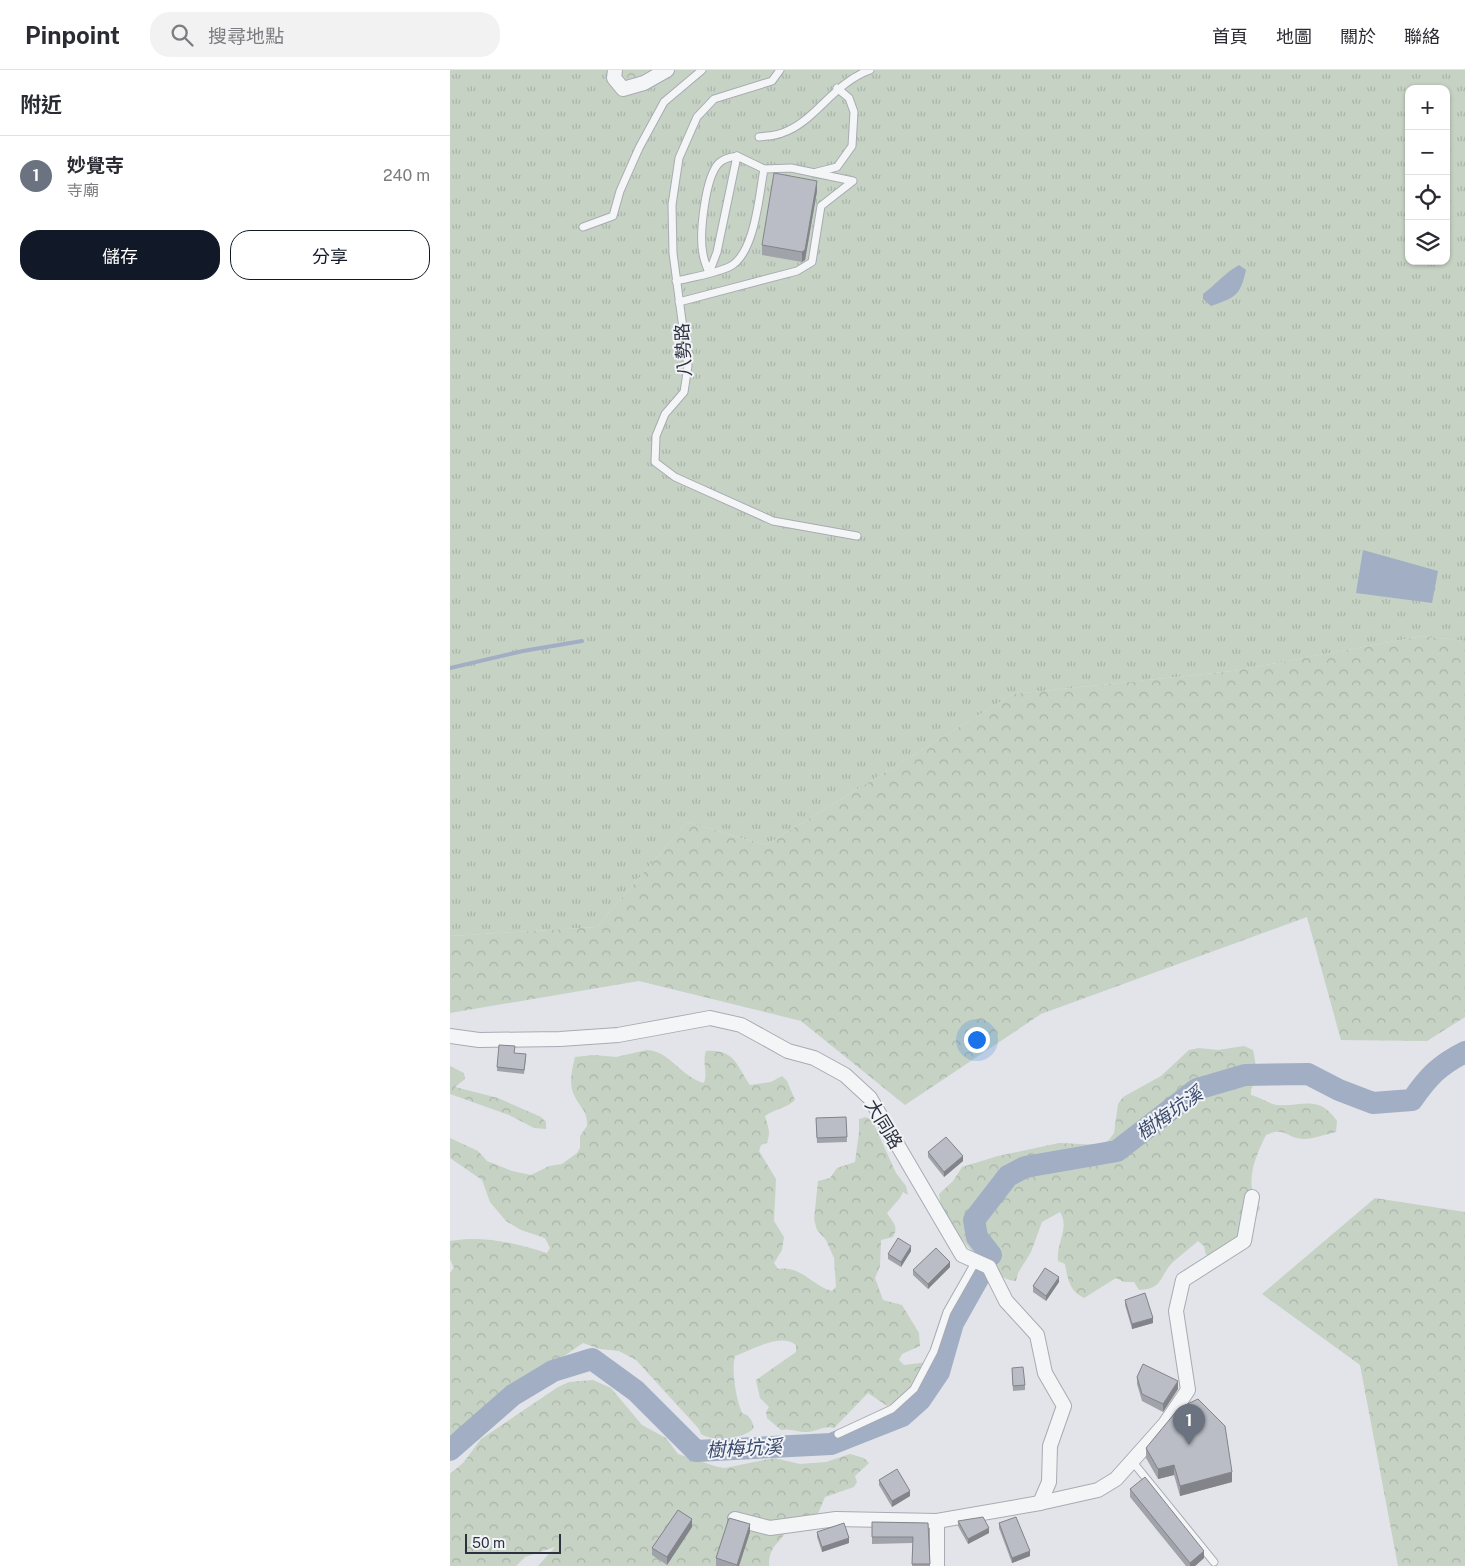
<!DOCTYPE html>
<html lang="zh-TW">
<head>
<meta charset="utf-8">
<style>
  body { margin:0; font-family:"Public Sans","Noto Sans TC",sans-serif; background:#f2f2f3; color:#2b2b33 }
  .controls { position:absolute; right:15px; top:15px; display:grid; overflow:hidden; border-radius:10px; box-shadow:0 1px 4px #0004 }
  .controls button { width:45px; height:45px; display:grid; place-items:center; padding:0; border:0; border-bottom:1px solid #e1e1e2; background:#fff; color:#2b2b33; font:25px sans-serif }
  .scale { position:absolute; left:15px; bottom:12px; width:96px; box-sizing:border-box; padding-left:5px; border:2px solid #2c313f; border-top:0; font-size:14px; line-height:18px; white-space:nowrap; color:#2c313f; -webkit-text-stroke:4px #f1f3f6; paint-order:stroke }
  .you { position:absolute; left:526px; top:969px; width:18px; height:18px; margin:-12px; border:4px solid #fff; border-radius:50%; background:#1a73e8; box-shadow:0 0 0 8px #1a73e833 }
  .badge { display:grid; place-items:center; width:32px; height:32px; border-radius:50%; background:#111827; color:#fff; font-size:16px; font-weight:700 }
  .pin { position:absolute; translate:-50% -41px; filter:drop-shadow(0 1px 2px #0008) }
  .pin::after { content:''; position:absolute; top:26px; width:18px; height:15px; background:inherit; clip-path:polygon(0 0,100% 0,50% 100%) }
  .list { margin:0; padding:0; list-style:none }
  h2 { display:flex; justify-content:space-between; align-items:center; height:65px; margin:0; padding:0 20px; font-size:21px }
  h2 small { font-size:16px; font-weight:400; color:#7c7c81 }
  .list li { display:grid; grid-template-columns:32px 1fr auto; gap:15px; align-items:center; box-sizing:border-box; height:80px; padding:0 20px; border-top:1px solid #e1e1e2 }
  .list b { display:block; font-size:19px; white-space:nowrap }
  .list p { margin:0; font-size:16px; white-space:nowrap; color:#7c7c81 }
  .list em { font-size:16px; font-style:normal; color:#7c7c81 }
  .actions { display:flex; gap:10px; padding:15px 20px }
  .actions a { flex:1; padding:11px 0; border:1px solid #111827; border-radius:20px; text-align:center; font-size:18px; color:#111827 }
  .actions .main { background:#111827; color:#fff }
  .icon { flex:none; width:28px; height:28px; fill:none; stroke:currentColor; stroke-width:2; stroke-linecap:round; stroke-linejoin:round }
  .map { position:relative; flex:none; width:1015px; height:1496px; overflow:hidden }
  header { display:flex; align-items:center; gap:30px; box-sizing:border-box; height:70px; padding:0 25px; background:#fff; border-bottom:1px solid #e1e1e2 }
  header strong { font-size:24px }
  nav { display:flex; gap:28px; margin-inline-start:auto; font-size:18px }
  .search { width:350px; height:45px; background:#f2f2f3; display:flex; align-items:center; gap:12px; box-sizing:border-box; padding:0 18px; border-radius:20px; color:#7c7c81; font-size:19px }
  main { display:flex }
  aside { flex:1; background:#fff }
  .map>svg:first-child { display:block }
  .grass { fill:url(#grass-tufts); fill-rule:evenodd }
  .forest { fill:url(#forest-crowns) }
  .water { fill:#a1aec4 }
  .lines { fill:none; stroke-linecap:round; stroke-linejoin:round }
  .stream { stroke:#a1aec4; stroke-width:4 }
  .river { stroke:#a1aec4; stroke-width:22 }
  .lane-casing { stroke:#a8abb3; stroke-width:9 }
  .street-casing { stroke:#a8abb3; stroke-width:16 }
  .lane { stroke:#f4f5f7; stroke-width:7 }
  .street { stroke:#f4f5f7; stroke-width:14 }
  .wall { fill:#a0a3a9 }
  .shaded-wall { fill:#82848a }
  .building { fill:#babdc5; stroke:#82848a }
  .labels { text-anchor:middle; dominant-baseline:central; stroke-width:4; stroke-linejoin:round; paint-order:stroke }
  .street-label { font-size:18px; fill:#2c313f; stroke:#f1f3f6 }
  .water-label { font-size:19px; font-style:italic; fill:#3b4b6e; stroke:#f1f3f6 }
</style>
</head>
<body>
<header>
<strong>Pinpoint</strong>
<div class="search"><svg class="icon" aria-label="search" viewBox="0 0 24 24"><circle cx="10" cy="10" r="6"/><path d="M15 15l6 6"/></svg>搜尋地點</div>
<nav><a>首頁</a><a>地圖</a><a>關於</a><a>聯絡</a></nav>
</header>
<main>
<aside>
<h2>附近<small></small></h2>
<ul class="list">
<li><span class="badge" style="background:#6b7280">1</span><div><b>妙覺寺</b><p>寺廟</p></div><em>240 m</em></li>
</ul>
<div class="actions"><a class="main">儲存</a><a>分享</a></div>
</aside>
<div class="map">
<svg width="1015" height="1496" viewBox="0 0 1015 1496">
  <defs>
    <pattern id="grass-tufts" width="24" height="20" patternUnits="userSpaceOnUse" patternTransform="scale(1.25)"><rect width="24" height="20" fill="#c6d2c4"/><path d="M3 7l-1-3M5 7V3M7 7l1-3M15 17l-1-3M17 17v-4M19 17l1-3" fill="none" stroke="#aab5a9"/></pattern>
    <pattern id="forest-crowns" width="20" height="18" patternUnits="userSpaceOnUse" patternTransform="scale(1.25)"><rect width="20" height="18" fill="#c6d2c4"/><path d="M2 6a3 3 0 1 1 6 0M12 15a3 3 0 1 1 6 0" fill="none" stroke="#aab5a9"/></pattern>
  </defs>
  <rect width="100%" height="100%" fill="#e2e4e9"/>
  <path class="grass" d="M0 0H175L168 6 174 14 201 0H1015V571L972 566 783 601 563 624 316 775 237 752 147 857 0 866ZM959 19H996V191H959Z"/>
  <g class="forest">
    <path d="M175 0H201L174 14 168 6Z"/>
    <path d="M972 566 1015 571V947L977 971 891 970 857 847 591 944 455 1035 351 951 189 911 0 943V866L147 857 237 752 316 775 563 624 783 601Z"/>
    <path d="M794 976 803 980C805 989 807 1002 805 1010 804 1016 800 1018 801 1025 810 1027 819 1034 827 1035 854 1037 868 1024 887 1051L886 1062C876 1064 864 1069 854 1069 836 1069 836 1056 816 1065 808 1081 799 1101 802 1119 803 1125 807 1132 810 1138 798 1159 781 1181 756 1185L754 1176 748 1171C740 1178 731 1185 723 1192 709 1206 714 1219 689 1220L684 1212H674L666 1208 634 1228C619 1221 618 1209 615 1194L608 1191C606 1173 620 1158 610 1142L592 1152 581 1182 568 1203 566 1211C543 1211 507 1165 495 1146 491 1139 490 1132 489 1124L503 1111 512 1097 548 1086 609 1073 651 1075 659 1070 664 1063 668 1034 673 1027 711 1006 739 980 749 978 768 980Z"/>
    <path d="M197 980C220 981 231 1007 254 1013 258 1003 252 992 256 981 285 979 286 995 300 1015L321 1012 332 1006 337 1011 345 1030C337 1038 324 1039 315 1046 318 1057 321 1061 317 1073L311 1075 309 1081 326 1109 324 1151 334 1167 332 1180 324 1193 328 1199C351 1195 362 1216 382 1221L386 1217 384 1188 376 1170 367 1160 364 1149 368 1111 380 1108 387 1098 405 1092 409 1063V1049L416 1047 422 1050 446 1103 456 1116 458 1125 453 1122 450 1128 437 1143C443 1153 449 1156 443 1167L431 1170 430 1196 425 1208 433 1230 452 1235 469 1263 470 1276 452 1284 449 1290 454 1295 478 1292 464 1320 437 1336 418 1323 384 1358C373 1355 365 1363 355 1362 347 1362 341 1358 331 1360L317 1348 316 1342 319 1337 310 1328 306 1310 346 1282V1275C331 1262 302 1280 285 1286 281 1299 286 1330 292 1343 300 1346 302 1350 304 1358 294 1369 263 1372 251 1364L249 1359 186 1290 169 1281 150 1279 133 1273 0 1365V1203L4 1198 0 1189V1171C33 1165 65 1173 97 1183L100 1178 95 1168 71 1160 56 1151 40 1132 32 1110 0 1088V1068L28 1081 37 1091 62 1101 81 1105 99 1096 112 1094 127 1083 130 1078V1066L137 1056C138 1040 130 1038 125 1027 118 1014 122 1000 125 987L144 985 166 987Z"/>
    <path d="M0 996 14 1003 15 1009 5 1017 48 1028 91 1047 96 1052V1059L84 1058 59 1045 0 1024Z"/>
    <path d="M925 1128 1015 1142V1496H948L910 1295 812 1224Z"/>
    <path d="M143 1310 161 1318 192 1355 216 1368 228 1384 268 1397 275 1398 324 1388 350 1394 376 1392 400 1384 414 1388 419 1393 405 1406 407 1412 404 1417 375 1427 367 1446 337 1457C332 1475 319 1472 319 1496H88L105 1477 75 1487 66 1496H0V1404L14 1392 31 1369 108 1317 119 1312Z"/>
  </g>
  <g class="water">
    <path d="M789 195 796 200C790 226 786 227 761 236L753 229V224C765 215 776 202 789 195Z"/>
    <path d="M913 480 988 501 982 533 906 523Z"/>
  </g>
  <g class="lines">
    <path class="stream" d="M0 598 73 581 132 571"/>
    <g class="river">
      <path d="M541 1185 527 1167 524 1150 558 1106 575 1097 667 1081 747 1019 795 1005 858 1004 889 1020 923 1033 962 1030C978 1007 989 995 1015 982"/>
      <path d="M0 1380 63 1325 103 1301 142 1289 186 1321 246 1381 381 1374 452 1346 470 1330 489 1302 503 1253 530 1205"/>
    </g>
    <defs>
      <g id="lane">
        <path d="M330 0 322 11 264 29 247 47 229 88 222 135 223 183 238 296 234 322 215 344 206 366 205 392 225 407 323 451 407 466"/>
        <path d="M309 67C316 66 325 66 332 63 364 53 383 13 420 0"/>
        <path d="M287 86 267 182 259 203C257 197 254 191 253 184 249 165 255 107 269 93 274 88 281 87 287 86Z"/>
        <path d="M287 86 314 99"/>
        <path d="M367 102 387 97 402 76 404 42 399 28 387 18"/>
        <path d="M133 157 163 146 170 121 189 78 214 32 252 0"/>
        <path d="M226 211C243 207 263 204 279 197 305 185 309 125 314 99L341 98 403 111 371 136 362 192 347 201 229 232"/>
        <path d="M388 1364 442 1339 464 1319 484 1281 497 1242 526 1191"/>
        <path d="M682 1391 764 1492"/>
      </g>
      <g id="street">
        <path d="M165 0 164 8 173 19 194 13 217 0"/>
        <path d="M0 966 29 970 110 969 168 965 260 948 291 955 338 981 364 988 395 1005 420 1028 512 1185 539 1197 556 1231 587 1265 595 1303 614 1336 600 1376 599 1412 590 1433"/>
        <path d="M285 1449 320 1458 386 1449 487 1451"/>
        <path d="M487 1496V1451L590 1433 648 1420 666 1409 715 1354 738 1320 726 1241 733 1210 794 1171 802 1127"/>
      </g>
    </defs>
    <use href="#lane" class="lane-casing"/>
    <use href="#street" class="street-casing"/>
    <use href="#lane" class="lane"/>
    <use href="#street" class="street"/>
  </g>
  <g class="wall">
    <path d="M367 121 355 190 352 192 312 185V175Z"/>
    <path d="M64 983 76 989 74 1004 47 1001V997Z"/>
    <path d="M396 1047 397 1072 367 1073 366 1048Z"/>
    <path d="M478 1082 513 1091 494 1107 478 1087Z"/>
    <path d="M461 1181 451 1197 438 1189V1184Z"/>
    <path d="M500 1197 478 1219 463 1205V1200Z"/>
    <path d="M609 1212 596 1231 583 1222V1216Z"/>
    <path d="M675 1230 703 1253 682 1259 675 1235Z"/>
    <path d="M562 1298 575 1315V1320L563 1321Z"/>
    <path d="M687 1307 728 1319 713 1342 692 1331 687 1314Z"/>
    <path d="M696 1378 782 1412 730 1426 724 1405 708 1409 696 1388Z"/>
    <path d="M429 1410 460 1426 442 1437 429 1415Z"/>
    <path d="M680 1419 754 1488 745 1496H736L680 1427Z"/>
    <path d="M508 1451 539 1463 518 1474 508 1456Z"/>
    <path d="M422 1452 478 1453 480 1496H462L463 1473 422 1474Z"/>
    <path d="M549 1453 580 1486 562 1493 549 1458Z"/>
    <path d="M242 1457 217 1495 202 1485V1478Z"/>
    <path d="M300 1462 289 1496H266V1488Z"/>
    <path d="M367 1462 399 1473 372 1482 367 1467Z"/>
  </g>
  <g class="shaded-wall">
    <path d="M367 111V121L355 190 352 192V182Z"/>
    <path d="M513 1086V1091L494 1107V1102Z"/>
    <path d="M461 1176V1181L451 1197V1192Z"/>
    <path d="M500 1192V1197L478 1219V1214Z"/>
    <path d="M609 1207V1212L596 1231V1226Z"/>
    <path d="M703 1248V1253L682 1259V1254Z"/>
    <path d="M728 1311V1319L713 1342V1334Z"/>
    <path d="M724 1395V1405L708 1409V1399Z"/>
    <path d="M782 1402V1412L730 1426V1416Z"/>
    <path d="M460 1421V1426L442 1437V1431Z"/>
    <path d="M242 1449V1457L217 1495V1487Z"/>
    <path d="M300 1454V1462L289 1496H287Z"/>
    <path d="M539 1458V1463L518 1474V1469Z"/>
    <path d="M399 1468V1473L372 1482V1477Z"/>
    <path d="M580 1481V1486L562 1493V1488Z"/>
    <path d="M754 1481V1488L745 1496H740V1493Z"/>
  </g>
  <g class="building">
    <path d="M324 103 367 111 355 180 352 182 312 175Z"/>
    <path d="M49 975 65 976 64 983 76 984 74 1000 47 997Z"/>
    <path d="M396 1047 397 1067 367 1068 366 1048Z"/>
    <path d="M496 1067 513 1086 494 1102 478 1082Z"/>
    <path d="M448 1168 461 1176 451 1192 438 1184Z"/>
    <path d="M486 1178 500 1192 478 1214 463 1200Z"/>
    <path d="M595 1198 609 1207 596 1226 583 1216Z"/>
    <path d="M695 1223 703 1248 682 1254 675 1230Z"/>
    <path d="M693 1294 728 1311 713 1334 692 1324 687 1307Z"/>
    <path d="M573 1297 575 1315 563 1316 562 1298Z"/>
    <path d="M748 1329 775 1356 782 1402 730 1416 724 1395 708 1399 696 1378 729 1338Z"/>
    <path d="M447 1399 460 1421 442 1431 429 1410Z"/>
    <path d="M695 1407 754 1481 740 1493 680 1419Z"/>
    <path d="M228 1440 242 1449 217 1487 202 1478Z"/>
    <path d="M533 1447 539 1458 518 1469 508 1451Z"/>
    <path d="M566 1447 580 1481 562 1488 549 1453Z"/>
    <path d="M279 1448 300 1454 287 1495 266 1488Z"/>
    <path d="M422 1452 478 1453 480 1494H462L463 1467H422Z"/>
    <path d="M394 1453 399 1468 372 1477 367 1462Z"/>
  </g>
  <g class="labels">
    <g class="street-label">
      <text transform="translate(233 280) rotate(-93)">八勢路</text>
      <text transform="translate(434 1054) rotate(59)">大同路</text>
    </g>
    <g class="water-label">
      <text transform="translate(719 1043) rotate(-35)">樹梅坑溪</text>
      <text transform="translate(294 1378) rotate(-3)">樹梅坑溪</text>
    </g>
  </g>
</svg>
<div class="controls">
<button>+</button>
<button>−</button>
<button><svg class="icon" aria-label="locate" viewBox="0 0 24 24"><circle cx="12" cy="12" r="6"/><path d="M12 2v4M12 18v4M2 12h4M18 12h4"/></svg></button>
<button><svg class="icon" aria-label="layers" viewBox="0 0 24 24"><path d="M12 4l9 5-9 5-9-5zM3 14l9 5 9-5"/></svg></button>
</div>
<div class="scale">50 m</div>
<div class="you"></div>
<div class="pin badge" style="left:739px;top:1375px;background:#6b7280">1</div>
</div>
</main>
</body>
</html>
